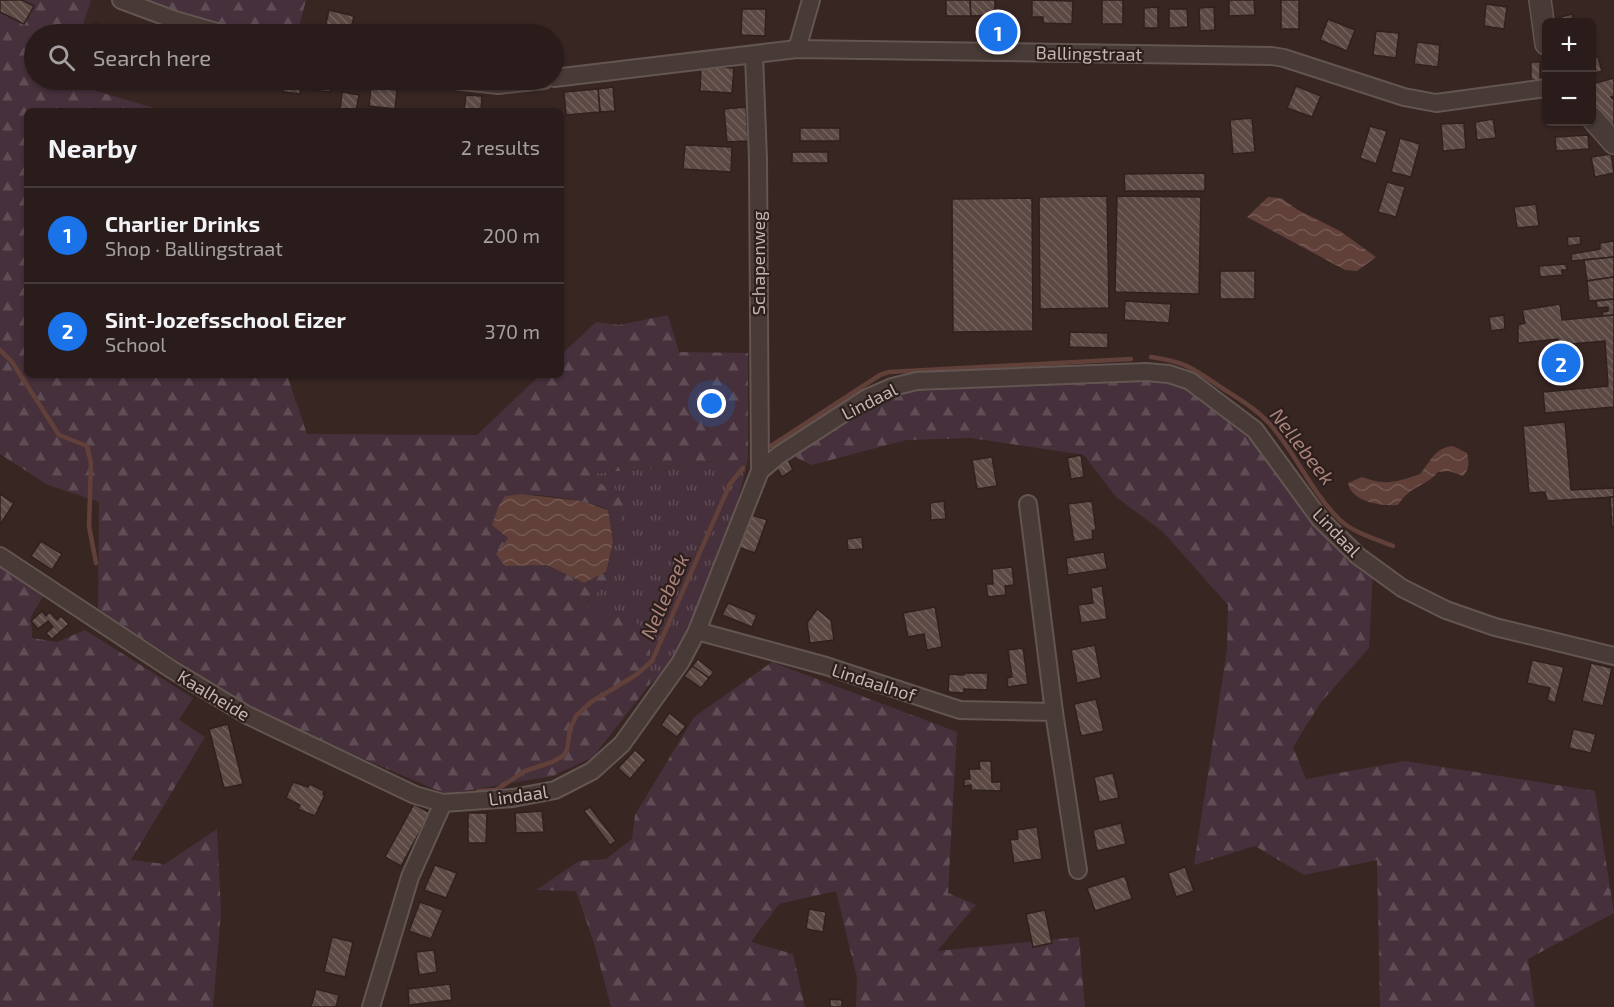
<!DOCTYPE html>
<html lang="en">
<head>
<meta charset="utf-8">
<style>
  body { margin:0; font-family:"Exo 2",sans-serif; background:#322523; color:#f1f3f6 }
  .controls { position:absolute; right:18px; top:18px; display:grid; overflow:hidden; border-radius:9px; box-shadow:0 2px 4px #0004 }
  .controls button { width:54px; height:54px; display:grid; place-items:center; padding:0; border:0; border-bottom:2px solid #463a39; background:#2a1c1a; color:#f1f3f6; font:30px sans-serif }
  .you { position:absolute; left:712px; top:404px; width:21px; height:21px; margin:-15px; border:4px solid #fff; border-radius:50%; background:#1a73e8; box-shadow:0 0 0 9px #1a73e833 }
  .badge { display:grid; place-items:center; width:39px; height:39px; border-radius:50%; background:#1a73e8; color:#fff; font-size:20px; font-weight:700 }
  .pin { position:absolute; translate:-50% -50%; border:3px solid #fff; box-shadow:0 2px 6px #0006 }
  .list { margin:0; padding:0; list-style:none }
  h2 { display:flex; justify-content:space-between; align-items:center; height:78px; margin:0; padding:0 24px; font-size:26px }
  h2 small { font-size:20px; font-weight:400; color:#a5a1a2 }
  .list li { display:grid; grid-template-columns:39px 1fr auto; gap:18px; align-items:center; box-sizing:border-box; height:96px; padding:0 24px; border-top:2px solid #463a39 }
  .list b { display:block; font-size:22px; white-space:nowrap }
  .list p { margin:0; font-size:20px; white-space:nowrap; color:#a5a1a2 }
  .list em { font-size:20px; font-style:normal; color:#a5a1a2 }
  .icon { flex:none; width:33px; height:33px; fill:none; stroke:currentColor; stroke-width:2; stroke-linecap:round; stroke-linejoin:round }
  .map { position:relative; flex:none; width:1614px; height:1007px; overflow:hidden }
  .search { position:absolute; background:#2a1c1a; box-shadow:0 2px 4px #0004; left:24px; top:24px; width:540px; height:66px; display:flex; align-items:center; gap:15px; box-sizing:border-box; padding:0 21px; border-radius:33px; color:#a5a1a2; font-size:22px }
  .panel { position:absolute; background:#2a1c1a; box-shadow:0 2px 4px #0004; left:24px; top:108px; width:540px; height:270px; border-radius:9px }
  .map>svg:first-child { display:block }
  .grass { fill:url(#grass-tufts) }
  .forest { fill:url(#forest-firs) }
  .water { fill:url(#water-waves) }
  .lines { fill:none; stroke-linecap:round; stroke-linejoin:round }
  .stream { stroke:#604039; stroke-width:4.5 }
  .building { fill:url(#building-back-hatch); stroke:#2f211e; stroke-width:1.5 }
  .minor-casing { stroke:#635551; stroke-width:20 }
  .tertiary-casing { stroke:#635551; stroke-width:24 }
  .minor { stroke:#483a36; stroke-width:16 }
  .tertiary { stroke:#483a36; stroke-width:21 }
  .labels { text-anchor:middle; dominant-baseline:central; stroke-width:4.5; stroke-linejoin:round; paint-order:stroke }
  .street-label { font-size:18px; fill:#c4b5b1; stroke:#2d1f1c }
  .water-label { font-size:20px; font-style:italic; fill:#aa837b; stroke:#2d1f1c }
</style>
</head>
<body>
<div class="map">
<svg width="1614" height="1007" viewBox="0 0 1614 1007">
  <defs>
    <pattern id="grass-tufts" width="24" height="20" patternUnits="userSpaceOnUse" patternTransform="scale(1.5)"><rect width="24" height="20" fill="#46303b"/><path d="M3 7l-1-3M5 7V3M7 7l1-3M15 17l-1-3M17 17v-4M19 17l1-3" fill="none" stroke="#5f4c55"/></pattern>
    <pattern id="forest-firs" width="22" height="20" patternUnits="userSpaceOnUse" patternTransform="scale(1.5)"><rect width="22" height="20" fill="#46303b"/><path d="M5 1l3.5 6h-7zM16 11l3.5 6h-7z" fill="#5f4c55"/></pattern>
    <pattern id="water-waves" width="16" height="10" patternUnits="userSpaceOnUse" patternTransform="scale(1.5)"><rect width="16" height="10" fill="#604039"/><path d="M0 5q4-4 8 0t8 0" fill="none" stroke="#755953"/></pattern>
    <pattern id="building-back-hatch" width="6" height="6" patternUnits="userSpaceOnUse" patternTransform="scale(1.5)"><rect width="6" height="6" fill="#5c4944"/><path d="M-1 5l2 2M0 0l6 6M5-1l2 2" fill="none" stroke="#72615d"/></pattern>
  </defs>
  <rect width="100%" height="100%" fill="#382623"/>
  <path class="grass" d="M748 459C744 474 741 489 737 503 727 536 676 671 650 684V639L597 622 586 604 611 578 606 572 613 542 610 526 619 525 584 479 598 473Z"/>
  <g class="forest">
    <path d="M0 0H91L80 34H34V80H66V82L164 111H27V375H287L307 434 477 435 540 375H561V355L596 322 619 325 668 315 679 352 748 353V459L598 473 585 479 616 489 626 504 619 525 610 526 608 509C575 499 539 492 505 496L508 538 505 566 547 565 584 583 606 572 611 578 586 604 597 621 628 612 650 639V684L593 757 553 776 446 794 320 740 244 703 98 610 99 502 48 485 0 454Z"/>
    <path d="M146 0H306L297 34H250L184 17Z"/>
    <path d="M1179 379 1252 436 1373 572 1369 648 1321 702 1293 747 1306 779 1405 761 1595 791 1614 913 1528 959 1535 1007H1380L1377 860 1304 875 1255 846 1194 865 1227 649 1228 605 1163 532 1116 497 1084 455 971 438 906 440 812 465 789 454 879 393Z"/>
    <path d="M0 568 44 595 31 616 32 638 57 642 85 630 193 698 179 720 205 737 131 860 165 864 217 829 221 911 213 1007H0Z"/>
    <path d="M772 662 957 732 948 893 976 905 937 951 1079 937 1085 1007H856L857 978 836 891 779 904 751 942 793 954 805 1007H611L594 943 576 891 536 890 579 861 606 859 632 839 635 815 694 717Z"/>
  </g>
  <g class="water">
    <path d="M1268 197 1281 198 1298 210 1340 231 1376 257 1357 271 1345 270 1247 217Z"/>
    <path d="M1453 446 1467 453C1469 463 1470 468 1463 476L1449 471 1438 472C1424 488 1412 484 1398 505 1382 506 1352 503 1348 483L1362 477C1386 486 1397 482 1420 474 1431 461 1434 448 1453 446Z"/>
    <path d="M521 494 581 501 608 510 613 542 606 572 584 583 547 565 505 566 496 554 508 538 492 525 498 507 505 496Z"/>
  </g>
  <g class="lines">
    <g class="stream">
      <path d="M0 350 12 362 59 435 87 446 91 463 89 526 96 563"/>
      <path d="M1151 357C1187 362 1193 369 1222 388 1239 399 1255 408 1269 423 1296 453 1311 492 1340 520 1354 533 1376 539 1393 546"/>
      <path d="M771 446 880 375 889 372 1131 359"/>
      <path d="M478 791 496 790 525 771 552 762 563 756 567 750 570 729 576 716 591 702 636 675 652 661 730 484 743 468"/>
    </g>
  </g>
  <g class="building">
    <path d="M0 0H22L34 6 24 24 0 12Z"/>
    <path d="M946 0H970L971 16H946Z"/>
    <path d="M970 0H995V15L971 16Z"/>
    <path d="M1032 0 1073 1 1072 24 1043 23V17H1032Z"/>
    <rect x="1102" y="0" width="21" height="24"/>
    <path d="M1229 0H1254L1255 15 1229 16Z"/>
    <rect x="1281" y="0" width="18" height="29"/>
    <path d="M1486 4 1507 7 1504 29 1484 26Z"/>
    <path d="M1158 7V28H1144V8Z"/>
    <path d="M1214 7 1215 30 1200 31 1199 8Z"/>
    <path d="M742 9H766L765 36 741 35Z"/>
    <path d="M1169 9H1187L1188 27 1169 28Z"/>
    <path d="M329 10 354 16 350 34 325 28Z"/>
    <path d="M1572 14 1574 22H1551L1550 20Z"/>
    <path d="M1328 19 1355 30 1347 51 1320 40Z"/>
    <path d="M95 23 126 33V34H91Z"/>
    <path d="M1376 31 1399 33 1396 58 1373 55Z"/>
    <path d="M1417 42 1440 45 1438 67 1414 64Z"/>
    <path d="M1598 57 1602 71 1592 74V59Z"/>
    <path d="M1531 62H1540V79L1537 81 1531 79Z"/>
    <path d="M701 66 734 68 732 93 700 91Z"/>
    <path d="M1614 78V96L1611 97 1614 100V123L1612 125 1592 107V84Z"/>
    <path d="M220 80H246L245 89 220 85Z"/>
    <path d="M284 80H301L300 94 283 92Z"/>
    <path d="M315 80H331L330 92 314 90Z"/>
    <path d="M1296 86 1321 96 1312 117 1287 108Z"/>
    <path d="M371 87 397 90 395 109 369 106Z"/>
    <path d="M613 87 615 111 600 112 598 89Z"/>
    <path d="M598 89 600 112 566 115 564 92Z"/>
    <path d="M342 92 359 95 356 111H340Z"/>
    <path d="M466 95 482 96 481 111H464Z"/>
    <path d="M746 107 748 141 727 142 724 109Z"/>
    <path d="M1252 118 1255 152 1233 154 1230 120Z"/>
    <path d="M1493 119 1496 138 1477 140 1475 122Z"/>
    <path d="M1464 123 1466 149 1443 151 1441 124Z"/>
    <path d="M1370 126 1387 131 1376 164 1360 158Z"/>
    <rect x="800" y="128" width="40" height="13"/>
    <path d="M1588 135 1589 149 1556 151 1555 137Z"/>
    <path d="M1400 138 1420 144 1411 177 1391 172Z"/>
    <path d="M685 145 732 147 731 172 683 169Z"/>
    <rect x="792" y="152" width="36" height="11"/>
    <path d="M1611 154 1614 173 1595 177 1591 157Z"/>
    <path d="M1205 173V191H1125L1124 174Z"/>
    <path d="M1387 182 1405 187 1396 217 1378 212Z"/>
    <path d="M1107 196 1109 308 1040 309 1039 197Z"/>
    <path d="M1117 196 1201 197 1199 294 1115 292Z"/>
    <path d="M1032 198 1033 331 953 332 952 199Z"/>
    <path d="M1536 204 1539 226 1517 228 1514 207Z"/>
    <path d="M1580 236 1581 244 1568 246 1567 237Z"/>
    <path d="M1614 241V257L1572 261 1571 254 1600 249V243Z"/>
    <path d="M1614 257V277L1587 281 1584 260Z"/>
    <path d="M1566 264 1567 270H1562V275L1540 277 1539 266Z"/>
    <rect x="1220" y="271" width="35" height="28"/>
    <path d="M1614 277V299L1589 301 1587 281Z"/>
    <path d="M1614 299V315L1603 316 1602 312 1608 311V307L1597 308 1596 301Z"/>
    <path d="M1125 301 1171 304 1169 323 1124 320Z"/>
    <path d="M1560 304 1562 320 1614 315V407L1545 413 1543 392 1608 386 1605 341 1558 345V339L1518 343V325L1525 323 1522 310Z"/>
    <path d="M1504 315 1505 329 1491 331 1489 317Z"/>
    <path d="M1070 332 1108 333V348L1069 347Z"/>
    <path d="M1565 422 1571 490 1614 488V497L1547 501 1545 492 1529 493 1523 426Z"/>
    <path d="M1081 455 1084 477 1071 479 1067 458Z"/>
    <path d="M992 457 997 486 977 489 972 460Z"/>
    <path d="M788 460 793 470 782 477 776 467Z"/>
    <path d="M0 494 14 503 0 525Z"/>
    <path d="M1610 497H1614V527L1612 528Z"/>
    <path d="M944 501 946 519 931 520 930 503Z"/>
    <path d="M1092 501 1096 530 1092 531 1093 539 1074 542 1068 504Z"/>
    <path d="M749 514 767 520 755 553 738 547Z"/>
    <path d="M862 537 863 549 848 550 847 539Z"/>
    <path d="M41 541 62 554 52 570 31 556Z"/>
    <path d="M1104 552 1107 569 1068 575 1066 558Z"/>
    <path d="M1012 567 1014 585 1005 586 1006 595 988 597 986 584H993L992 569Z"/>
    <path d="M1102 586 1107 619 1081 623 1078 605 1093 603 1091 588Z"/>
    <path d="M728 603 757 615 752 627 722 615Z"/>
    <path d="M935 607 942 647 927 650 924 634 908 637 903 613Z"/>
    <path d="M817 609 831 620 834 640 810 643 807 623Z"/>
    <path d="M42 611 46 616 50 612 57 620 61 616 69 624 52 639 46 633 53 627 48 621 38 629 31 621Z"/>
    <path d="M1095 645 1101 678 1077 683 1071 650Z"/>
    <path d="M1023 648 1028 684 1008 687 1007 678 1012 677 1008 650Z"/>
    <path d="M698 659 714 672 709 678 692 666Z"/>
    <path d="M1532 660 1564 667 1555 703 1547 700 1550 688 1527 683Z"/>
    <path d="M1591 663 1612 668 1603 706 1582 701Z"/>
    <path d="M692 666 709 678 701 688 684 676Z"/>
    <path d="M964 673H988L987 690 964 689V693L948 692 949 674 964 675Z"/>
    <path d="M1096 699 1104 731 1081 736 1074 704Z"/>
    <path d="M669 713 686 726 677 737 661 725Z"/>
    <path d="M228 724 243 784 224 788 209 729Z"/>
    <path d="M1573 729 1596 734 1591 753 1569 748Z"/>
    <path d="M635 750 646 760 630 779 618 768Z"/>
    <path d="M979 761H991L992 782H1001V791L971 790V785L964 786V779H970L969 769H980Z"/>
    <path d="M1113 773 1119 798 1099 802 1094 777Z"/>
    <path d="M293 782 308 787 310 784 324 791 323 794 325 795 315 816 298 809 300 805 286 798Z"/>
    <path d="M414 804 430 813 401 866 385 857Z"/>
    <path d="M590 807 616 841 610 845 584 811Z"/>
    <path d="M542 811 544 832 516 833 515 813Z"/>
    <path d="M468 813H487L486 843H468Z"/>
    <path d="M1121 823 1126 844 1097 851 1093 830Z"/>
    <path d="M1037 827 1042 859 1014 863 1010 840 1018 839 1017 830Z"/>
    <path d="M435 865 457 873 446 898 424 890Z"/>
    <path d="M1185 867 1194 891 1176 897 1168 873Z"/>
    <path d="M1125 876 1132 899 1095 911 1087 888Z"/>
    <path d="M420 902 443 910 431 939 409 931Z"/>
    <path d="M809 909 826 912 823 932 806 929Z"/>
    <path d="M1045 910 1052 943 1033 947 1026 914Z"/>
    <path d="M332 937 353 942 345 977 324 972Z"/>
    <path d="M434 950 437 972 419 975 416 952Z"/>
    <path d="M450 984 452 1000 409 1005 408 989Z"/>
    <path d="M316 989 339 995 336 1007H311Z"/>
    <path d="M830 999 842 1000V1007H830Z"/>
  </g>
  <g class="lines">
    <defs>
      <g id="minor">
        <path d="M121 0 175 20 224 34"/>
        <path d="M797 49 811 0"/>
        <path d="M754 55 758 159 760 471"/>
        <path d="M554 78 797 49 1272 56 1284 58 1404 97 1436 103 1546 88"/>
        <path d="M454 80 498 85 544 80"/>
        <path d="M1028 504 1054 712"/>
        <path d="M0 556 171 669 247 715 415 795 443 803 513 798 555 790 592 771 622 744 680 663 697 631 760 471 779 455 867 398 892 387 917 381 1146 372 1169 374 1190 381 1255 430 1320 519 1358 556 1402 588 1446 610 1495 627 1614 656"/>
        <path d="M697 631 826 666 960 710 1054 712 1078 870"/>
        <path d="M371 1007 410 877 443 803"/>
      </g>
      <g id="tertiary">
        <path d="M1540 0 1546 44"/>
        <path d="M1592 118 1614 143"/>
      </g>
    </defs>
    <use href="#minor" class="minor-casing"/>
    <use href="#tertiary" class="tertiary-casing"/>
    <use href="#minor" class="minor"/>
    <use href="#tertiary" class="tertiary"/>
  </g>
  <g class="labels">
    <g class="street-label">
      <text transform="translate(1089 53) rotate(1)">Ballingstraat</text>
      <text transform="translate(758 263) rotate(-90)">Schapenweg</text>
      <text transform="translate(869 401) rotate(-27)">Lindaal</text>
      <text transform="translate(1337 532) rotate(46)">Lindaal</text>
      <text transform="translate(874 682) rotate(18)">Lindaalhof</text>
      <text transform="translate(214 695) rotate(31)">Kaalheide</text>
      <text transform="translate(518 795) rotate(-8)">Lindaal</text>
    </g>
    <g class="water-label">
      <text transform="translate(1303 446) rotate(52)">Nellebeek</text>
      <text transform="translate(664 596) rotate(-66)">Nellebeek</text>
    </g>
  </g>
</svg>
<div class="controls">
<button>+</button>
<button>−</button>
</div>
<div class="you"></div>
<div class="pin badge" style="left:998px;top:32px">1</div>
<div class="pin badge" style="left:1561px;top:363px">2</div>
<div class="search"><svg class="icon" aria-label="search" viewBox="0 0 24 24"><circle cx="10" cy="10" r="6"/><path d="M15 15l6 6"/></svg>Search here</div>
<section class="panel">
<h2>Nearby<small>2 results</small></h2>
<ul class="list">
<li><span class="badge">1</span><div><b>Charlier Drinks</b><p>Shop · Ballingstraat</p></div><em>200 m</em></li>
<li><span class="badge">2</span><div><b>Sint-Jozefsschool Eizer</b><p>School</p></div><em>370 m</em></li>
</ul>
</section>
</div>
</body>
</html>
